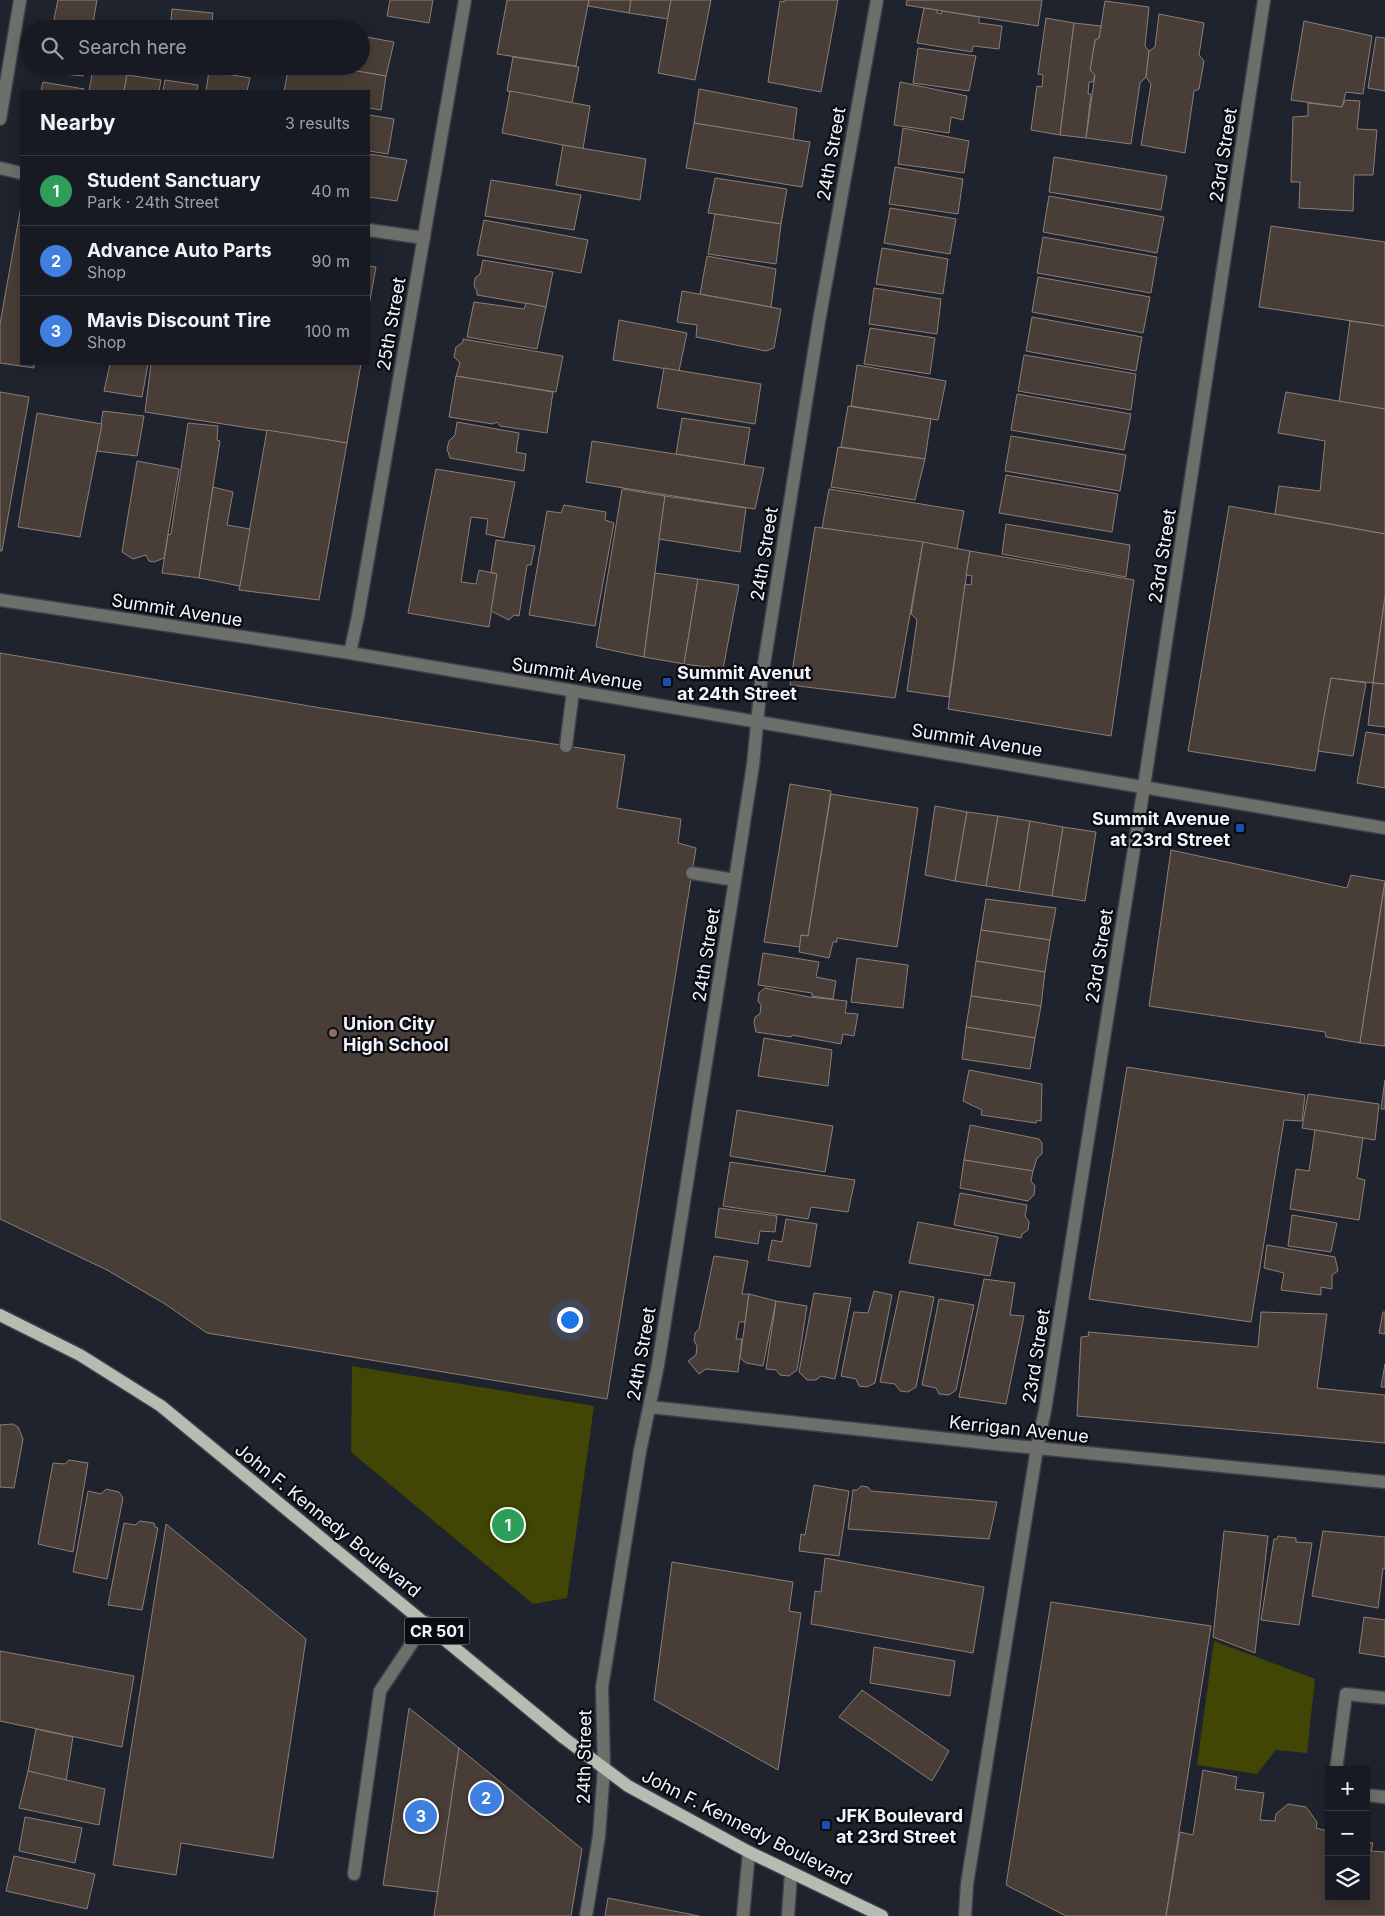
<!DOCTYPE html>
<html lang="en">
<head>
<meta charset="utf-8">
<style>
  body { margin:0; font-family:Inter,sans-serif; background:#24272f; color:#f1f3f6 }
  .controls { position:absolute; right:15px; bottom:15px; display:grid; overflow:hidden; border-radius:0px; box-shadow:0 2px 12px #0003 }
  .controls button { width:45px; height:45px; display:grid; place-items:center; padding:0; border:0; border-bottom:1px solid #363840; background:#171a22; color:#f1f3f6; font:25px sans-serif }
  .you { position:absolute; left:569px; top:1319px; width:18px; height:18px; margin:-12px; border:4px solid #fff; border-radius:50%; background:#1a73e8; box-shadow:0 0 0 8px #1a73e833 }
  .badge { display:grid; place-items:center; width:32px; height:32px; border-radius:50%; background:#1a73e8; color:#fff; font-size:16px; font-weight:700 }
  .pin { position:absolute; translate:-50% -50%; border:2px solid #fff; box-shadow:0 1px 5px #0006 }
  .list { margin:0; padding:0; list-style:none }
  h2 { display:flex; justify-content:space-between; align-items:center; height:65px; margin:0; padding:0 20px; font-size:21px }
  h2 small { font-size:16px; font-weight:400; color:#9ea1a5 }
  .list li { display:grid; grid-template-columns:32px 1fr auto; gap:15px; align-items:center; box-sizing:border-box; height:70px; padding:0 20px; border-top:1px solid #363840 }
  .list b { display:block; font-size:19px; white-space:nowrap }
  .list p { margin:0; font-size:16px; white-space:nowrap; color:#9ea1a5 }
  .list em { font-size:16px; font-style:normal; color:#9ea1a5 }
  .icon { flex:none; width:28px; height:28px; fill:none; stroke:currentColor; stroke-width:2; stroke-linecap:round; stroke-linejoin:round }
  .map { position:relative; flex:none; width:1385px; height:1916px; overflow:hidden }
  .search { position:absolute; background:#171a22; box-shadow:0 2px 12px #0003; left:20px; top:20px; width:350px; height:55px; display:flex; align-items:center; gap:12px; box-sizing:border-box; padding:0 18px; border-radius:28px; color:#9ea1a5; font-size:19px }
  .panel { position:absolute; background:#171a22; box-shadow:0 2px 12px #0003; left:20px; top:90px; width:350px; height:275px; border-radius:0px }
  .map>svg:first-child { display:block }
  .green { fill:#414604 }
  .building { fill:#493d37; stroke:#8c7e77 }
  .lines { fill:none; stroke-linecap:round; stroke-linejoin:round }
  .service-casing { stroke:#3d404a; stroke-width:15 }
  .minor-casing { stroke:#3d404a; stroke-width:15 }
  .tertiary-casing { stroke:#3d404a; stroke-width:15 }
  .primary-casing { stroke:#3d404a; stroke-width:15 }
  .service { stroke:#6c6f6a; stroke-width:12 }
  .minor { stroke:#6c6f6a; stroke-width:12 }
  .tertiary { stroke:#6c6f6a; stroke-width:12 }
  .primary { stroke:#b5bcb1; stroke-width:12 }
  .transit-dot { fill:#1a4fb4; stroke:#0b0c11; stroke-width:2 }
  .education-dot { fill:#8d6e63; stroke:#0b0c11; stroke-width:2 }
  .labels { text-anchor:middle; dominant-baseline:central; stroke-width:4.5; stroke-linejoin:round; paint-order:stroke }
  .shield { fill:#0b0c11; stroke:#adafb6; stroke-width:1 }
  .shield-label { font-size:16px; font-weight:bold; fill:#f2f5fc }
  .street-label { font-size:18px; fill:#f2f5fc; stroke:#0b0c11 }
  .poi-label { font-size:18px; font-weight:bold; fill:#f2f5fc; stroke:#0b0c11; text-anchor:start }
</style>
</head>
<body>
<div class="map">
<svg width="1385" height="1916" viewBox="0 0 1385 1916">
  <rect width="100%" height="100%" fill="#1f232d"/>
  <g class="green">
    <path d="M352 1366 594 1406 567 1598 533 1604 351 1452Z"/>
    <path d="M1214 1641 1315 1679 1307 1753 1276 1750 1257 1774 1197 1765Z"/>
  </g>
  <g class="building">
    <path d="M58 0H97L92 29H52Z"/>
    <path d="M390 0H433L429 23 387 16Z"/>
    <path d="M507 0H589L576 66 497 54Z"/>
    <path d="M589 0H631L629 13 588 6Z"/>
    <path d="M631 0H671L668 19 629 13Z"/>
    <path d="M671 0H711L695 80 658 73Z"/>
    <path d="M784 0H838L821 92 768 82 780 1 784 2Z"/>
    <path d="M907 0H1042L1038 26 924 8 906 5Z"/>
    <path d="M1105 1 1149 7 1145 46 1149 51 1146 77 1140 83 1131 144 1086 138 1095 75 1090 70 1095 40 1099 38Z"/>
    <path d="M924 8 937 10V13L941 14 942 11 979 17V23L1002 26 999 49 973 46 972 52 917 43Z"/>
    <path d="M172 9 213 13 211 29H170Z"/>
    <path d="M1159 14 1204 23 1199 55 1204 61 1199 89 1194 91 1185 153 1141 145 1151 84 1146 77 1149 51 1155 47Z"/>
    <path d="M1046 18 1074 23 1060 135 1031 130 1037 86 1042 87 1043 75 1038 74Z"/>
    <path d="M1304 21 1372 36 1363 94 1346 92 1342 107 1291 100Z"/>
    <path d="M1074 23 1101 26 1099 38 1095 40 1090 70 1095 75 1093 82H1089L1088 94H1091L1086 138 1060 135Z"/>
    <path d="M361 36 394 42 386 76 327 66H361Z"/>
    <path d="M1376 37 1385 38V91L1368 88Z"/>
    <path d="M918 48 976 56 969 91 913 83Z"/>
    <path d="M513 57 579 67 572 103 507 91Z"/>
    <path d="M45 66H85L83 76 44 72Z"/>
    <path d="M102 66H116L115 73 127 75 124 91H89L93 69 101 71Z"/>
    <path d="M289 66H327L386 76 381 110 369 108V91H284Z"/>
    <path d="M209 71 250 78 247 91H206Z"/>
    <path d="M127 75 161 80 159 91H124Z"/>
    <path d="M165 80 198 85 197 91H163Z"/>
    <path d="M43 82 84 89V91H41Z"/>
    <path d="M900 82 967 96 963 120 951 117 949 133 894 125Z"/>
    <path d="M699 89 797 108 793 140 694 123Z"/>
    <path d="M510 91 590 106 583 149 502 133Z"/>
    <path d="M1345 100 1360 101 1357 129 1377 130 1373 175H1354L1353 211 1299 208 1300 182H1291L1293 117 1308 116V103L1342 107Z"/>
    <path d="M369 115 394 119 388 154 369 151Z"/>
    <path d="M694 123 810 142 802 187 686 168Z"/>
    <path d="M903 128 969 141 964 173 898 164Z"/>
    <path d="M563 145 646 159 640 200 556 185Z"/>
    <path d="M369 154 407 160 397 201 369 197Z"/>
    <path d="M1054 157 1167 176 1161 210 1049 192Z"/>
    <path d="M895 167 963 179 958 214 889 204Z"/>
    <path d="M715 178 787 189 781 224 708 213Z"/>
    <path d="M491 180 581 195 574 230 485 216Z"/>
    <path d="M1049 196 1164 217 1157 253 1043 232Z"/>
    <path d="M21 206V364H34V368L0 363V324Z"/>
    <path d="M890 208 956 219 950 254 884 243Z"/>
    <path d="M715 214 781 224 776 264 708 254Z"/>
    <path d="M484 220 588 240 581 273 477 255Z"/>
    <path d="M1271 226 1385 242V326L1259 307Z"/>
    <path d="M1043 237 1157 257 1151 293 1037 273Z"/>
    <path d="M882 248 948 259 943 294 876 284Z"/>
    <path d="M707 256 776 269 771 307 700 294Z"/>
    <path d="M483 260 553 272 546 307 477 295V291L474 286 475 278 480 274Z"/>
    <path d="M369 266 376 267 369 305Z"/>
    <path d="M1038 277 1150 297 1143 333 1032 312Z"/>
    <path d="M874 288 941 299 937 334 869 324Z"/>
    <path d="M682 291 781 309 774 348 766 351 696 337 697 325 677 322Z"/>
    <path d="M474 302 524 309 526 303 546 307 537 349 467 337Z"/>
    <path d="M1032 317 1142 337 1136 371 1026 351Z"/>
    <path d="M619 320 687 333 679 371 613 360Z"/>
    <path d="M1350 321 1385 326V409L1339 402Z"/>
    <path d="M870 328 935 338 930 374 864 364Z"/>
    <path d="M463 339 563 356 556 392 456 376 460 363 454 357 456 347 463 342Z"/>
    <path d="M1024 355 1136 374 1131 410 1018 391Z"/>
    <path d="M110 364H148L142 397 104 391Z"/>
    <path d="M151 364H361L347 443 145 412Z"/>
    <path d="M857 365 946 381 938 420 851 406Z"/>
    <path d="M664 368 761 384 755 424 657 408Z"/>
    <path d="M456 376 553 392 547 433 500 426 497 422 493 424 449 417Z"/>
    <path d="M0 392 29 397 2 551H0Z"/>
    <path d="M1286 392 1385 409V534L1275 514 1279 486 1320 491 1325 441 1278 433Z"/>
    <path d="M1017 394 1131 414 1124 450 1011 430Z"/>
    <path d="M848 406 931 419 925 459 841 447Z"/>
    <path d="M103 411 144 416 137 456 97 451Z"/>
    <path d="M37 413 102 424 80 537 18 527Z"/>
    <path d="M682 418 750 428 744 465 676 454Z"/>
    <path d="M457 422 519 433 516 452 526 454 524 471 450 458 447 449 449 441 455 435Z"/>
    <path d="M188 423 218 426 217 440 220 441 199 578 162 573 168 535 171 534Z"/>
    <path d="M267 430 347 443 319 600 239 590Z"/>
    <path d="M1011 436 1126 455 1120 491 1005 471Z"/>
    <path d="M592 441 764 468 755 509 586 482Z"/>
    <path d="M838 447 925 459 915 500 831 487Z"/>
    <path d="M137 461 179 469 164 558 154 562 149 561 146 555 133 559 122 552Z"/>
    <path d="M436 469 515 482 504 538 486 534 488 519 471 517 461 582 476 584 479 570 497 574 489 627 408 613Z"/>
    <path d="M1006 475 1118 494 1112 532 999 513Z"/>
    <path d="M213 487 233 492 227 525 250 529 240 586 199 578Z"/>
    <path d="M622 489 665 496 644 657 596 647Z"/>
    <path d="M829 489 964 511 957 549 822 528Z"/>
    <path d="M665 496 746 508 740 552 659 539Z"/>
    <path d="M564 505 606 512 605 520 614 523 595 626 529 615 547 511 561 513Z"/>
    <path d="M1229 506 1385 534V597L1373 683 1331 678 1315 771 1188 751Z"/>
    <path d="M1006 524 1130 545 1126 577 1002 554Z"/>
    <path d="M815 527 923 542 895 698 790 685Z"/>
    <path d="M496 540 535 546 531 565H527L519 616 514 615 509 620 491 611 497 574 491 572Z"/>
    <path d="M923 542 970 551 949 697 907 691 917 620 911 614Z"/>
    <path d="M970 551 1134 580 1111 736 948 709 965 584 971 585 972 576 966 575Z"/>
    <path d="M655 573 698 579 684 664 644 657Z"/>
    <path d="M698 579 739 585 723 669 684 664Z"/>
    <path d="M1385 597V684L1373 683Z"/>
    <path d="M0 653 321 708 625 755 617 808 681 819 678 843 696 848 607 1399 207 1333 165 1304 107 1270 0 1219Z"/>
    <path d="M1331 678 1366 683 1353 756 1318 751Z"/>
    <path d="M1373 683 1385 684V727L1368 725Z"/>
    <path d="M1366 732 1385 735V788L1357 783Z"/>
    <path d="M790 784 831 791 808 936 801 935 800 947 764 942Z"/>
    <path d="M831 794 918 808 897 947 837 938V942H833L829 958 799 952 801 935 808 936Z"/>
    <path d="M935 806 967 812 955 881 925 875Z"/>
    <path d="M967 812 998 816 986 886 955 881Z"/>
    <path d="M998 816 1030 821 1019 891 986 886Z"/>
    <path d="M1030 821 1063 827 1052 896 1019 891Z"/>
    <path d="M1063 827 1096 832 1085 901 1052 896Z"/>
    <path d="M1171 850 1347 888 1351 875 1385 881 1360 1043 1326 1037 1325 1032 1149 1006Z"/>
    <path d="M1385 882V1046L1360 1043Z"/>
    <path d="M986 899 1056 908 1050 940 981 930Z"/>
    <path d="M981 930 1050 940 1045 972 976 961Z"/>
    <path d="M763 953 819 962 816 977 836 981 833 999 812 996V993L758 985Z"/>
    <path d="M857 958 908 965 903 1008 851 1002Z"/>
    <path d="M976 961 1045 972 1041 1006 971 996Z"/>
    <path d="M765 988 809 997 847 1001 845 1013 858 1014 854 1036 843 1034 841 1044 792 1035 791 1037 756 1032 754 1023 755 1017 760 1014 761 1005 758 1001 759 993Z"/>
    <path d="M971 996 1041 1006 1035 1038 966 1027Z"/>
    <path d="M966 1027 1035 1038 1030 1069 962 1059Z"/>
    <path d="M764 1038 832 1050 828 1086 758 1076Z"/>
    <path d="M1127 1067 1305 1095 1302 1121 1284 1120 1251 1322 1089 1299Z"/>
    <path d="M969 1070 1042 1084 1041 1121 1037 1120 1036 1123 981 1115 982 1110 963 1101Z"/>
    <path d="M1385 1080V1109H1381Z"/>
    <path d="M1308 1094 1379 1104 1375 1140 1302 1128Z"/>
    <path d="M737 1110 833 1126 825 1172 730 1156Z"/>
    <path d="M970 1125 1039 1139 1042 1143V1154L1037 1158 1033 1171 964 1160Z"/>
    <path d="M1315 1130 1363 1138 1357 1178 1365 1180 1359 1220 1290 1209 1296 1169 1309 1171Z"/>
    <path d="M964 1160 1033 1171 1031 1181 1035 1186 1034 1195 1028 1201 960 1188Z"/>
    <path d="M730 1162 855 1180 848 1212 811 1207 808 1219 723 1206Z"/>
    <path d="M960 1193 1027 1205 1025 1216 1029 1222 1028 1230 1022 1234 1021 1238 954 1225Z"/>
    <path d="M719 1208 777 1216 775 1232 760 1231 758 1244 715 1237Z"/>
    <path d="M1292 1215 1337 1223 1331 1252 1288 1246Z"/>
    <path d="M786 1219 817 1224 810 1267 768 1260 772 1240 782 1242Z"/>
    <path d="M918 1222 998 1237 990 1276 909 1263Z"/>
    <path d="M1267 1245 1335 1257 1338 1271 1332 1275V1289L1321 1287V1295L1281 1290 1284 1273 1264 1268Z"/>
    <path d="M714 1256 748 1261 742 1294H749L745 1322H739L736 1339H742L738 1372 706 1369 699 1374 688 1361 696 1355 697 1346 694 1341 695 1333 699 1329Z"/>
    <path d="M984 1279 1015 1283 1010 1315 1024 1316 1006 1404 959 1397Z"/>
    <path d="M874 1291 892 1295 875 1383 867 1387 859 1386 856 1379 841 1376 854 1312 868 1313Z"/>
    <path d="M900 1291 934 1297 916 1387 908 1392 900 1391 895 1384 880 1382Z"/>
    <path d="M814 1293 851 1298 835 1379 821 1376 816 1380H807L799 1372Z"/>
    <path d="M749 1294 776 1301 763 1366 746 1363 740 1358Z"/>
    <path d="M939 1299 974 1305 956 1390 949 1395 939 1394 936 1388 922 1385Z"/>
    <path d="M776 1301 807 1306 797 1370 789 1376 780 1375 776 1370 766 1369Z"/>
    <path d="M1261 1312 1327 1314 1317 1388 1385 1395V1443L1077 1416 1081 1337 1089 1336 1088 1332 1258 1347Z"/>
    <path d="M1383 1312H1385V1334L1379 1333Z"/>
    <path d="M1385 1364V1387H1381Z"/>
    <path d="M13 1424 18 1427 23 1439 14 1488 0 1487V1425Z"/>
    <path d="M69 1460 88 1463 73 1552 38 1544 53 1463 65 1464Z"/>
    <path d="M814 1485 849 1491 839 1556 799 1551 801 1534 805 1535Z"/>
    <path d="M861 1486 868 1487 871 1491 997 1502 989 1539 848 1529 853 1490H857Z"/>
    <path d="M106 1489 119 1492 123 1498 107 1579 73 1572 88 1491 101 1494Z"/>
    <path d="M140 1521 154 1523 155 1527 158 1528 142 1610 108 1605 124 1523 135 1525Z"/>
    <path d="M166 1524 306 1639 273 1858 181 1843 176 1875 113 1865Z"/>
    <path d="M1224 1531 1268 1536 1255 1653 1213 1637Z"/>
    <path d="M1323 1531 1385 1537V1569L1383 1568 1378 1608 1312 1596Z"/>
    <path d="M1278 1536 1296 1538V1542L1312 1543 1299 1625 1261 1620 1274 1539H1277Z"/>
    <path d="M825 1558 984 1587 973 1653 811 1624 815 1591 821 1592Z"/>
    <path d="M672 1562 793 1582 789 1611 801 1613 778 1770 654 1700Z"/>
    <path d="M1051 1602 1211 1626 1166 1916H1066L1006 1885Z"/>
    <path d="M1364 1617 1385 1620V1657L1359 1653Z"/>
    <path d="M874 1647 955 1661 950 1696 870 1683Z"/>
    <path d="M0 1651 134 1676 122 1747 0 1721Z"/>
    <path d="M862 1690 949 1751 932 1781 839 1717Z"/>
    <path d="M409 1708 459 1748 438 1892 383 1885Z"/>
    <path d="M36 1729 73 1737 66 1781 28 1771Z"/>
    <path d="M459 1748 582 1849 571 1916H434Z"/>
    <path d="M1203 1770 1237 1777 1235 1789 1264 1793 1260 1820 1275 1821 1276 1814 1288 1804 1306 1807 1317 1822 1316 1828 1328 1831 1329 1897H1366V1842L1373 1843 1371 1851 1385 1852V1916H1166L1180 1832 1193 1835Z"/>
    <path d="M28 1771 105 1789 99 1825 19 1808Z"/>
    <path d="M25 1817 82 1828 75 1863 19 1851Z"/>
    <path d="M14 1856 95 1874 87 1909 6 1891Z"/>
    <path d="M608 1898 699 1916H605Z"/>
  </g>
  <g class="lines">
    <defs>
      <g id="service">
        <path d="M566 746 573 691"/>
        <path d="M692 873 735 880"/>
        <path d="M1336 1770 1346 1694 1385 1698"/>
        <path d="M1366 1795 1385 1797"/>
        <path d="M354 1874 380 1691 426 1622"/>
        <path d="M743 1916 749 1852"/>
        <path d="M788 1916 791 1873"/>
      </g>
      <g id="minor">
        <path d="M0 119 20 0"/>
        <path d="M0 168 21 173"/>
        <path d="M369 230 424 238"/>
        <path d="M350 653 358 616 465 0"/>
        <path d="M586 1916 599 1836 604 1768 602 1687 640 1451 658 1365 735 880 753 765 761 683 819 321 877 0"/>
        <path d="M965 1916 967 1884 1037 1448 1045 1410 1144 786 1264 0"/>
      </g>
      <g id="tertiary">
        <path d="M0 600 350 653 1385 828"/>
        <path d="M650 1407 1005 1445 1385 1482"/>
      </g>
      <path id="primary" d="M0 1315 80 1355 161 1406 564 1738 628 1786 659 1803 749 1852 882 1916"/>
    </defs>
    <use href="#service" class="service-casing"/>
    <use href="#minor" class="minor-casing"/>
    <use href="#tertiary" class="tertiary-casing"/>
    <use href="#primary" class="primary-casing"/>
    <use href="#service" class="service"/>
    <use href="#minor" class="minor"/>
    <use href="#tertiary" class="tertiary"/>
    <use href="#primary" class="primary"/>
  </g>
  <g class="transit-dot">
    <rect x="662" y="677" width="10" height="10" rx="2.5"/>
    <rect x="1235" y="823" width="10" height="10" rx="2.5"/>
    <rect x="821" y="1820" width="10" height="10" rx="2.5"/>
  </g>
  <circle class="education-dot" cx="333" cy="1033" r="5"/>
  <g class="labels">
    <rect class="shield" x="404.5" y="1617.5" width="65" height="27" rx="4"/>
    <g class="shield-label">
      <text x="437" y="1631">CR 501</text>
    </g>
    <g class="street-label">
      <text transform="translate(831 154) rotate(-80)">24th Street</text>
      <text transform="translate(1223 155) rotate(-81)">23rd Street</text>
      <text transform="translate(391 324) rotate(-80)">25th Street</text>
      <text transform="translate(764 554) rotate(-81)">24th Street</text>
      <text transform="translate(1162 556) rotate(-81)">23rd Street</text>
      <text transform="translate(177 610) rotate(9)">Summit Avenue</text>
      <text transform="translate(577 674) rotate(9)">Summit Avenue</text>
      <text transform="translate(977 740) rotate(9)">Summit Avenue</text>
      <text transform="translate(706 955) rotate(-81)">24th Street</text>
      <text transform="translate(1099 956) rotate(-81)">23rd Street</text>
      <text transform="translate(641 1354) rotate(-80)">24th Street</text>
      <text transform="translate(1036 1356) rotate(-81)">23rd Street</text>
      <text transform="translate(1019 1429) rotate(6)">Kerrigan Avenue</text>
      <text transform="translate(328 1520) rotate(39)">John F. Kennedy Boulevard</text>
      <text transform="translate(584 1757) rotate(-89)">24th Street</text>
      <text transform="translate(747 1827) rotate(27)">John F. Kennedy Boulevard</text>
    </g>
    <g class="poi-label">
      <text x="677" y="672">Summit Avenut<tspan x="677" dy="21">at 24th Street</tspan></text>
      <text x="1230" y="818" text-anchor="end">Summit Avenue<tspan x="1230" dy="21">at 23rd Street</tspan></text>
      <text x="343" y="1023">Union City<tspan x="343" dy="21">High School</tspan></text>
      <text x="836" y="1815">JFK Boulevard<tspan x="836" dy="21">at 23rd Street</tspan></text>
    </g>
  </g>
</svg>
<div class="controls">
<button>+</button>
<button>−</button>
<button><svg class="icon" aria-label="layers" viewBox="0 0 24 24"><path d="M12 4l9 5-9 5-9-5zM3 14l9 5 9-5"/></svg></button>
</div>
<div class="you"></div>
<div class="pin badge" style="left:508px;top:1525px;background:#2e9e5b">1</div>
<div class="pin badge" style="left:486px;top:1798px;background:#3f7fe0">2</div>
<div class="pin badge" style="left:421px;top:1816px;background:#3f7fe0">3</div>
<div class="search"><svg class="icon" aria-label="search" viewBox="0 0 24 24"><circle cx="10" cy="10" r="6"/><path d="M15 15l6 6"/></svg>Search here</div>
<section class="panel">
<h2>Nearby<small>3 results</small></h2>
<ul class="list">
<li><span class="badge" style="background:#2e9e5b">1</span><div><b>Student Sanctuary</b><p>Park · 24th Street</p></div><em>40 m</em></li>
<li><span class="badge" style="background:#3f7fe0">2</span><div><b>Advance Auto Parts</b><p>Shop</p></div><em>90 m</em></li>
<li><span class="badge" style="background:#3f7fe0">3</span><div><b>Mavis Discount Tire</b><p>Shop</p></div><em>100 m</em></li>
</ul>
</section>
</div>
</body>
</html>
